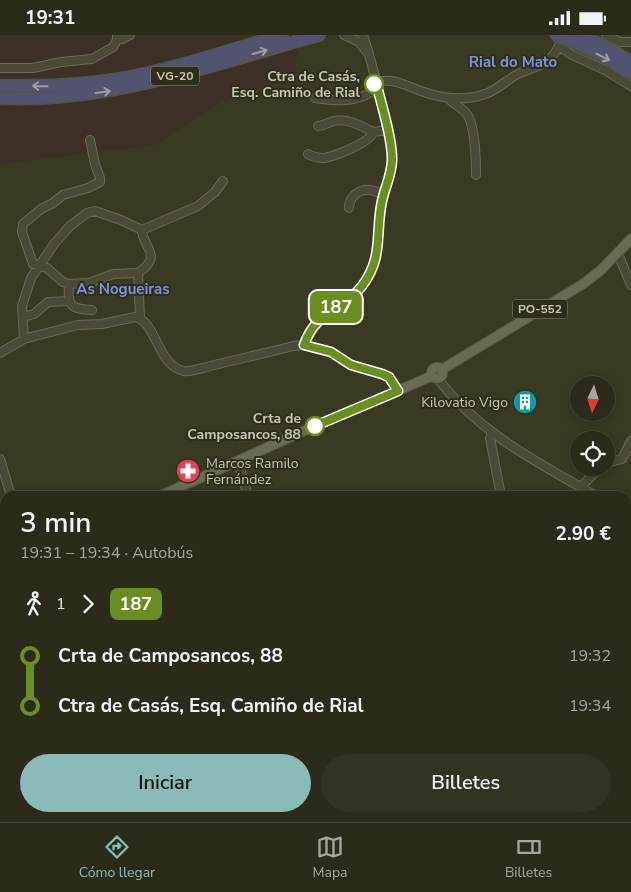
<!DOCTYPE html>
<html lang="es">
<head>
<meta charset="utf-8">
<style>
  :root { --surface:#2c2b1a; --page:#343323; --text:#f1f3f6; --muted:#a6a7a2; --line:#484739; --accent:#8bbbb9 }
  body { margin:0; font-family:"Nunito Sans",sans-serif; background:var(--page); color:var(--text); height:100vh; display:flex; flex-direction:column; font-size:19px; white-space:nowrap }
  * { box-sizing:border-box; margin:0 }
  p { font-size:16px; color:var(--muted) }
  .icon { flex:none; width:28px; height:28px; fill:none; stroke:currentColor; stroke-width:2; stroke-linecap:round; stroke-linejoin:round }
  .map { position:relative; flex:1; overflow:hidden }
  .sheet { position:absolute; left:0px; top:456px; width:631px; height:331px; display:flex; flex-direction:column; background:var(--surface); border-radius:15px 15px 0 0; box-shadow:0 2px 8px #0003,0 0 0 1px var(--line) }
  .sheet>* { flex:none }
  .badge { padding:0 10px; border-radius:8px; font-size:18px; line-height:32px }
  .needle { width:32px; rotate:184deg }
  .fabs { position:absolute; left:570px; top:341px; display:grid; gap:10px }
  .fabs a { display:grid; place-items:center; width:45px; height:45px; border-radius:50%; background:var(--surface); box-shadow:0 2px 8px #0003,0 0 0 1px var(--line); font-size:25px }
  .map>.badge { position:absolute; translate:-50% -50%; box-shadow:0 0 0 2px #fff }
  .legs { display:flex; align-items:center; gap:8px; height:55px; padding:0 20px; font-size:16px }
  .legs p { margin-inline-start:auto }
  .overview { display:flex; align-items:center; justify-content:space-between; height:85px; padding:0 20px }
  h1 { font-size:28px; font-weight:600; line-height:38px }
  .action { display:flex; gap:10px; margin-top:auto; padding:10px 20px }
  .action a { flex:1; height:58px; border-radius:30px; background:var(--accent); color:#111; font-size:20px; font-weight:600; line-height:58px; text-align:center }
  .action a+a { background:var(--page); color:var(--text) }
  ul { padding:0 20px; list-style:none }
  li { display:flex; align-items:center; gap:18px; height:50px; font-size:19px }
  li i { display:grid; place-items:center; width:8px; height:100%; margin:0 6px; background:currentColor }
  li i::after { content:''; width:12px; height:12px; margin:-6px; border:4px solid; border-radius:50%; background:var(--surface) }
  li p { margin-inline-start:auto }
  li:first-child i { background:linear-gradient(#0000 50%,currentColor 0) }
  li:last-child i { background:linear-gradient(currentColor 50%,#0000 0) }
  .status { display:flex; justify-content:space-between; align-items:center; height:35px; padding:0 25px; background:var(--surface); direction:ltr }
  .status svg { height:14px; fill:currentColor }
  .dock { display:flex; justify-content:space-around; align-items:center; height:70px; border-top:1px solid var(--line); background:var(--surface); font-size:14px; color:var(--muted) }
  .dock a { display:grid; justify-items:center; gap:2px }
  .dock .active { color:var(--accent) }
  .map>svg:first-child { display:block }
  .green { fill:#3d3026 }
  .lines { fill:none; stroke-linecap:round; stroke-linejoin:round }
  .river { stroke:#57542d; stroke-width:10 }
  .minor-casing { stroke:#6b6a56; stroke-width:10 }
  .major-casing { stroke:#575642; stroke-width:11 }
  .highway-casing { stroke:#555441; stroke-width:14 }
  .minor { stroke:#4b4a36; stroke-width:8 }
  .major { stroke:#6b6a53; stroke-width:9 }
  .highway { stroke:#525371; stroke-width:11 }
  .highway-bridge-casing { stroke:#555441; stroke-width:14; stroke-linecap:butt }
  .highway-bridge { stroke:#525371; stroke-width:11 }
  .oneway { stroke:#9e9e9b }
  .line-1-casing { stroke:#fff; stroke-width:11 }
  .line-1 { stroke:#6b8e23; stroke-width:8 }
  .stop-1-dot { fill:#fff; stroke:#6b8e23; stroke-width:2.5 }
  .labels { text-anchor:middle; stroke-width:4; stroke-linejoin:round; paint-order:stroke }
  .shield { fill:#2f2e1b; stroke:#999884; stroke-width:1 }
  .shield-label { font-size:12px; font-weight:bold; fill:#c7c6b1 }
  .stop-label { font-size:14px; font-weight:bold; fill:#c7c6b1; stroke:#2f2e1b; text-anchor:end }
  .poi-label { font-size:14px; fill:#c7c6b1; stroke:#2f2e1b; text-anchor:end }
  .neighbourhood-label { font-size:15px; font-weight:bold; fill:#7e91dd; stroke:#2f2e1b }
</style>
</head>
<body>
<div class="status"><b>19:31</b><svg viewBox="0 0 49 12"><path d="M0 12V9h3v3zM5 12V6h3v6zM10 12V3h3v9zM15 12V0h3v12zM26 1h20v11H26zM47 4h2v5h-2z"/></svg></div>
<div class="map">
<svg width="631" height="787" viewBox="0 0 631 787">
  <rect width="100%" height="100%" fill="#3a3922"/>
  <!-- green -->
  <path class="green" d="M0 0H299L295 42 219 68 155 110 0 129Z
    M626 552H631V636H626Z
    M9 782H52V783L46 787H2Z"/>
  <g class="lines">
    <!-- river -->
    <path class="river" d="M626 561 631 562
      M7 787 14 782"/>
    <!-- minor casing -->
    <g class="minor-casing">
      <path id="minor" d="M344 0 359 7 366 16
        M606 0 620 7H631
        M117 3 122 4 130 0
        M559 11 572 20 605 35 631 51
        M0 33H33L61 27 92 24 113 12 117 5V0
        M377 47C394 42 408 52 424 57 443 64 466 66 485 59 498 55 506 45 518 39 537 30 551 31 560 8
        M315 63C334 66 355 68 371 57L373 50 377 47
        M448 63C453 69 461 72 466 78 475 88 476 126 476 140
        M318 91C324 91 328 87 334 86 347 83 362 91 373 97L388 95
        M90 105 95 129 100 143V147L88 153 63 160 53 168 41 174 23 189 22 197 33 229 47 233 63 247 69 249 89 248 113 239 138 238
        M308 119C313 122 318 123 324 123 335 121 370 108 373 97
        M349 173C349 162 359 153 371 155 375 156 379 158 383 159
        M142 195 198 171 215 157 223 146
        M618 219 631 250
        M69 249C67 271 71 274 92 275
        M23 282 34 279 48 267 69 266
        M140 283 138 238C164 220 143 214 142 195
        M24 304 22 271 31 243 54 209 70 191 87 178 95 176 121 185 142 195
        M304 310C316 276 343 276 362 251 380 227 377 206 380 178 381 161 391 144 392 126 394 108 386 88 382 70 376 47 371 23 363 0
        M0 318 24 304 35 301 78 290 102 289 135 282C156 285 157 331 184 336 191 337 197 334 203 333 233 325 263 319 293 311L304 310 331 317 351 330 382 339 389 343 398 356
        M437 343C481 400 536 426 596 461
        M492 398 490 403 501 461
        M0 424 11 461
        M238 426 248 461
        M606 428 622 424 631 406
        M581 452 600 432
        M626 479 631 482
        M234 787 243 782"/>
    </g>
    <!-- major casing -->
    <g class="major-casing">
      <path id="major" d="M431.5 338a5.5 5.5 0 1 1 11 0a5.5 5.5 0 1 1-11 0Z
        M441 335 583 249 601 235 631 204
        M160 461 315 391 432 341
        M0 562 5 558
        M626 686 631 683
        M415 787 422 782"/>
    </g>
    <!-- highway casing -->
    <g class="highway-casing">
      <path id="highway" d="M580 0 606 12 631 27
        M574 7 607 23 631 38
        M0 51C42 51 83 51 125 43 178 33 230 15 282 0
        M0 63C110 68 214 29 319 0
        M626 701 631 698
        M626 713 631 710
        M439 787 448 782
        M460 787 469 782
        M476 787 484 782"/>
    </g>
    <!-- minor -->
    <use href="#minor" class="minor"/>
    <!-- major -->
    <use href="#major" class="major"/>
    <!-- highway -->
    <use href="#highway" class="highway"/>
    <!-- highway-bridge casing -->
    <g class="highway-bridge-casing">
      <path id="highway-bridge" d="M555 0 574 7"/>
    </g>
    <!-- highway-bridge -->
    <use href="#highway-bridge" class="highway-bridge"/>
  </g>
  <!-- one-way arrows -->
  <defs><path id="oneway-shaft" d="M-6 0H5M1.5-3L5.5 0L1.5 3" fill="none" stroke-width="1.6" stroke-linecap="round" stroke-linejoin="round" transform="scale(1.25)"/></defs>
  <g class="oneway">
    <use href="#oneway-shaft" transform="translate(260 17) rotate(-16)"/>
    <use href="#oneway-shaft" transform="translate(603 22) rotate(27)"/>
    <use href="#oneway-shaft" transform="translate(40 51) rotate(-179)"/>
    <use href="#oneway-shaft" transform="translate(103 57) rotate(-8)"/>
  </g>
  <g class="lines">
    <!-- line-1 casing -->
    <g class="line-1-casing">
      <path id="line-1" d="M315 391 398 356 389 342 382 339 351 330 331 317 304 310C316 275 343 276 362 251 384 222 375 198 382 166 385 152 393 137 392 122 391 96 381 71 376 46L374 49"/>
    </g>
    <!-- line-1 -->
    <use href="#line-1" class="line-1"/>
  </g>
  <!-- icons -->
  <defs>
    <g id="building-disc" transform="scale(1.25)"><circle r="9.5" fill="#0f9aa8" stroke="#2f2e1b"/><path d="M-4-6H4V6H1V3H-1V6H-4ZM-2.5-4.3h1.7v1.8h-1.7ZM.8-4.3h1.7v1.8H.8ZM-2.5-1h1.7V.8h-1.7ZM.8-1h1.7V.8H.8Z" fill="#fff"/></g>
    <g id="pharmacy-disc" transform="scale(1.25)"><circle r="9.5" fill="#e0444e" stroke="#2f2e1b"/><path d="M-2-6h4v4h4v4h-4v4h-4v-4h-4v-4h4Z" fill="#fff"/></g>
  </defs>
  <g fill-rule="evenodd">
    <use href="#building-disc" x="525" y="367"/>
    <use href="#pharmacy-disc" x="188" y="436"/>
  </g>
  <!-- markers -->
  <g class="stop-1-dot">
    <circle cx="374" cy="49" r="9"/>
    <circle cx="315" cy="391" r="9"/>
  </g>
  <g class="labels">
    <!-- shield labels -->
    <g class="shield">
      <rect x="151" y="31.5" width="48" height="19" rx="4"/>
      <rect x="512.5" y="264.5" width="55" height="19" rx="4"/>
    </g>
    <g class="shield-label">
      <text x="175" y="45">VG-20</text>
      <text x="540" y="278">PO-552</text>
    </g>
    <!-- stop labels -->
    <g class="stop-label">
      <text x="360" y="46">Ctra de Casás,<tspan x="360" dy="16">Esq. Camiño de Rial</tspan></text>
      <text x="301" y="388">Crta de<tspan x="301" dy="16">Camposancos, 88</tspan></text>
    </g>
    <!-- poi labels -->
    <g class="poi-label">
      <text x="508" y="372">Kilovatio Vigo</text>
      <text x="206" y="433" text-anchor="start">Marcos Ramilo<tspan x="206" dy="16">Fernández</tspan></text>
    </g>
    <!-- neighbourhood labels -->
    <g class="neighbourhood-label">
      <text x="513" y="32">Rial do Mato</text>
      <text x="123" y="259">As Nogueiras</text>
    </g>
  </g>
</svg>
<div class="fabs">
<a><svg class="needle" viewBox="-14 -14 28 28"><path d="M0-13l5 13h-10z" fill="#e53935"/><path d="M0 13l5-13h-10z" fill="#a6a7a2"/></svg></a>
<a><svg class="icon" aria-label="locate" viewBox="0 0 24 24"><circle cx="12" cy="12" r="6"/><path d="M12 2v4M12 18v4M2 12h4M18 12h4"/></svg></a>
</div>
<b class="badge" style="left:336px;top:272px;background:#6b8e23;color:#fff">187</b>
<section class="sheet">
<div class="overview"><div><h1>3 min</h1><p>19:31 – 19:34 · Autobús</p></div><b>2.90 €</b></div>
<div class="legs"><svg class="icon" aria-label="walk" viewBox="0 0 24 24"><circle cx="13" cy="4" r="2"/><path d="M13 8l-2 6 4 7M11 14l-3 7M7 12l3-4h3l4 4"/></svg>1<svg class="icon" aria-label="forward" viewBox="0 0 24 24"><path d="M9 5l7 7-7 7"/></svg><b class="badge" style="background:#6b8e23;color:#fff">187</b></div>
<ul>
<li><i style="color:#6b8e23"></i><b>Crta de Camposancos, 88</b><p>19:32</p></li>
<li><i style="color:#6b8e23"></i><b>Ctra de Casás, Esq. Camiño de Rial</b><p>19:34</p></li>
</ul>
<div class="action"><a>Iniciar</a><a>Billetes</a></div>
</section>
</div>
<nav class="dock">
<a class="active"><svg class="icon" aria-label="directions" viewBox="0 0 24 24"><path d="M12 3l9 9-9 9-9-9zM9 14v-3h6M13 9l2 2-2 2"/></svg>Cómo llegar</a>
<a><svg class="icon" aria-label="map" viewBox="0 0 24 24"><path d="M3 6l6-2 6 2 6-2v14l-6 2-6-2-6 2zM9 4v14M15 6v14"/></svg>Mapa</a>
<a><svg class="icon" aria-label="tickets" viewBox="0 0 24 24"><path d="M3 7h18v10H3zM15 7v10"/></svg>Billetes</a>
</nav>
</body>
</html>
